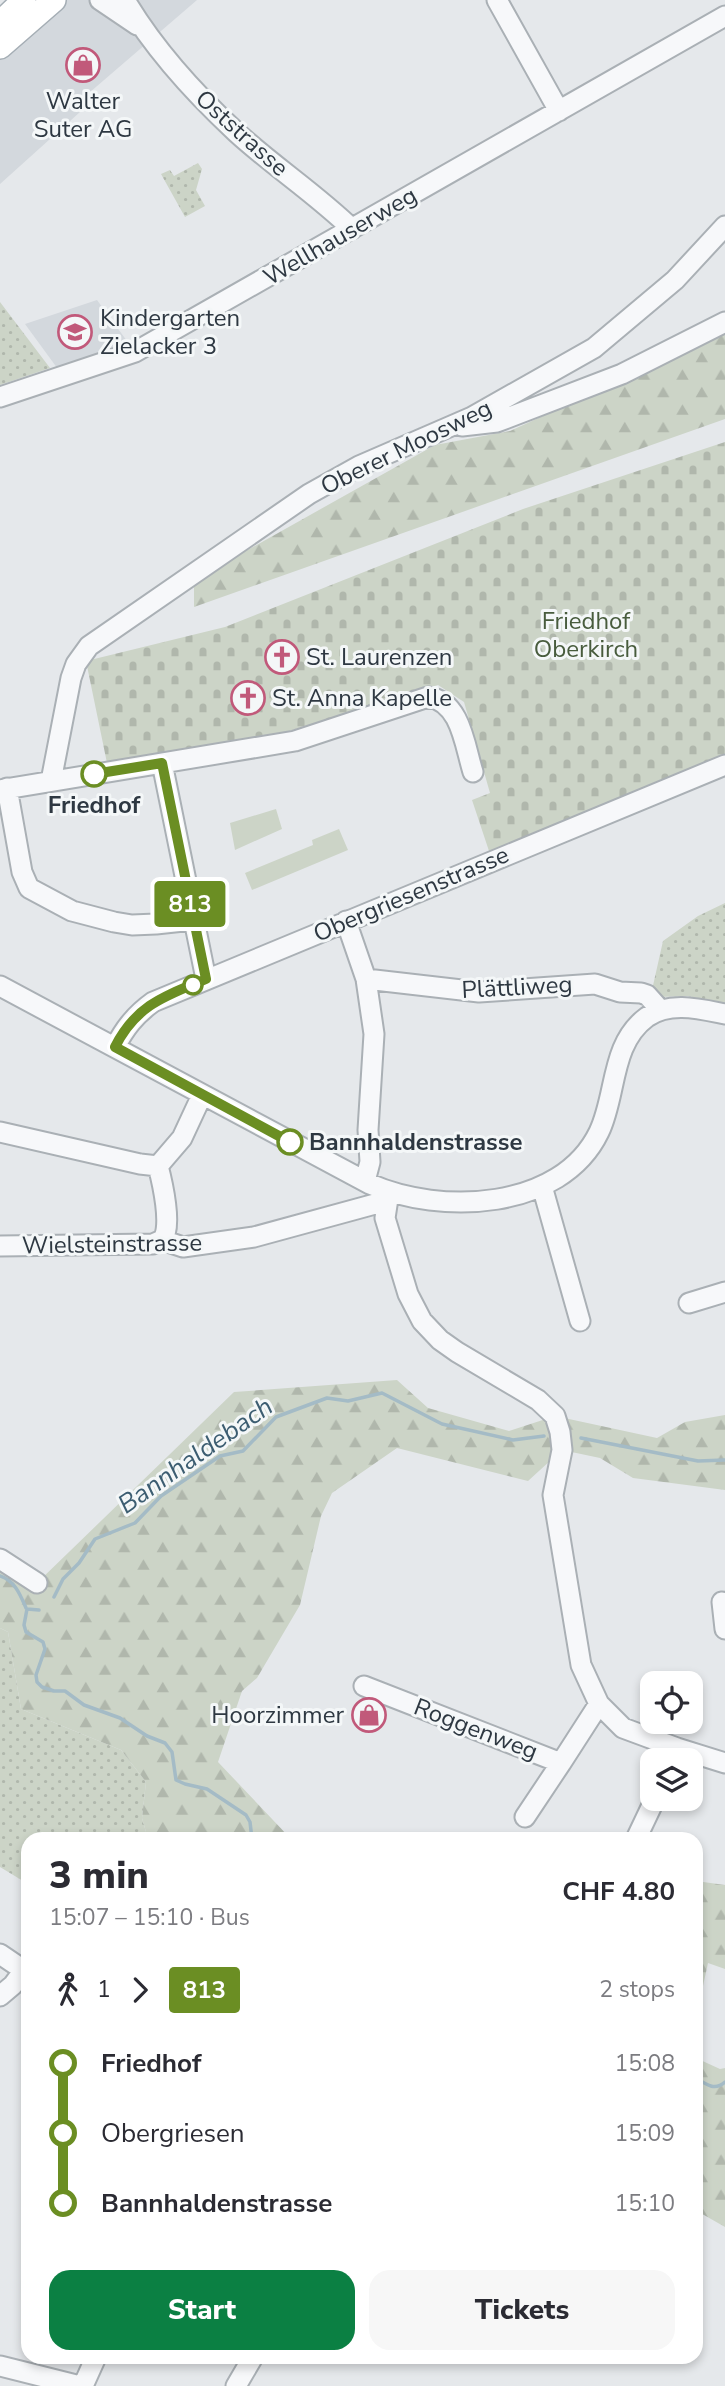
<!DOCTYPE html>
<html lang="en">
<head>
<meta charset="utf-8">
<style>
  :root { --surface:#fff; --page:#f7f7f7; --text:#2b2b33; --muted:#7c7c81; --accent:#0b8043 }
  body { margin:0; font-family:"Nunito Sans",sans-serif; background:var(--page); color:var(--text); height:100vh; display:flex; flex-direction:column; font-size:26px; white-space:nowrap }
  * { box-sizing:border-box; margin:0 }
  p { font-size:23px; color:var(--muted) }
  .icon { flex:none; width:38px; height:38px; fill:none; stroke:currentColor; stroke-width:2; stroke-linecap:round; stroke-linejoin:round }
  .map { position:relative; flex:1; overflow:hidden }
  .panel { position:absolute; left:21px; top:1832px; width:682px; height:532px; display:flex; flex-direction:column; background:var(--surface); border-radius:21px; box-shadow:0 4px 10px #0003 }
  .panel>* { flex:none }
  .badge { padding:0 14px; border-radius:5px; font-size:24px; line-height:46px }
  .tools { position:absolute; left:640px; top:1671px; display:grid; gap:14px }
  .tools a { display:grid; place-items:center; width:63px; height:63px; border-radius:14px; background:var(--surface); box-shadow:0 4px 10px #0003; font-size:35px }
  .map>.badge { position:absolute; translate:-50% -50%; box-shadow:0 0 0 4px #fff }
  .legs { display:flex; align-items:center; gap:10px; height:77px; padding:0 28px; font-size:23px }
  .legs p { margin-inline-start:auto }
  .summary { display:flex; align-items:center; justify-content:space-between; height:119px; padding:0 28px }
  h1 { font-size:38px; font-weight:800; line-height:52px }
  .cta { display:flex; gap:14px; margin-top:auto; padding:14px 28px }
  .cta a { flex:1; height:80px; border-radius:21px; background:var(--accent); color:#fff; font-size:28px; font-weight:800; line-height:80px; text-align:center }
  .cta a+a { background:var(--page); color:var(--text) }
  ul { padding:0 28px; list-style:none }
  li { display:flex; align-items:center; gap:24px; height:70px; font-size:26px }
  li i { display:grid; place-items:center; width:10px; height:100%; margin:0 9px; background:currentColor }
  li i::after { content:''; width:18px; height:18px; margin:-9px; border:5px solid; border-radius:50%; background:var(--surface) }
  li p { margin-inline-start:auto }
  li:first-child i { background:linear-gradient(#0000 50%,currentColor 0) }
  li:last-child i { background:linear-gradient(currentColor 50%,#0000 0) }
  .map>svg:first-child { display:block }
  .built { fill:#d3d8dd }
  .grass { fill:url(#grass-dots) }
  .forest { fill:url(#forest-firs) }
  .cemetery { fill:url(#cemetery-stones) }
  .garden { fill:#ccd4c7 }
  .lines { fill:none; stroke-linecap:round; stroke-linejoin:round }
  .stream { stroke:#a4bbc6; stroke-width:3.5 }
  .minor-casing { stroke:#aab0b5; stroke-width:23 }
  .major-casing { stroke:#a5aeb5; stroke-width:26 }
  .minor { stroke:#f7f8fa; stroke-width:19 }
  .major { stroke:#fff; stroke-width:23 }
  .line-1-casing { stroke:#fff; stroke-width:16 }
  .line-1 { stroke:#6b8e23; stroke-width:10 }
  .stop-1-dot { fill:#fff; stroke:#6b8e23; stroke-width:3.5 }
  .labels { text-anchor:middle; stroke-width:6; stroke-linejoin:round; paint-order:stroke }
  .poi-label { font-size:24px; fill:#2e3842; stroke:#f4f7f8; text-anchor:start }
  .street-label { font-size:24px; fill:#2e3842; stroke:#f4f7f8 }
  .park-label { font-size:24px; fill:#485c3d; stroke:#f4f7f8 }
  .stop-label { font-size:24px; font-weight:bold; fill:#2e3842; stroke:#f4f7f8 }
  .water-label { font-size:26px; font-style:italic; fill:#3c5d71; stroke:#f4f7f8 }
</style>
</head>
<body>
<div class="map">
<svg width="725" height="2386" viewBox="0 0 725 2386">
  <defs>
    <pattern id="grass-dots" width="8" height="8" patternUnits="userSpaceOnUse" patternTransform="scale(1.75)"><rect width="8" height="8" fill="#ccd4c7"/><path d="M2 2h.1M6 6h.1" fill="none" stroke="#b0b7ac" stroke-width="1.8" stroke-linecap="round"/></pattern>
    <pattern id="forest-firs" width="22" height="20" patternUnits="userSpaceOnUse" patternTransform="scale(1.75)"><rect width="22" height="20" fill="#ccd4c7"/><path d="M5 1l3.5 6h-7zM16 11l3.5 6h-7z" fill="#b0b7ac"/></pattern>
    <pattern id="cemetery-stones" width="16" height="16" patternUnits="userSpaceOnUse" patternTransform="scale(1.75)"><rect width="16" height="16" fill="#ccd4c7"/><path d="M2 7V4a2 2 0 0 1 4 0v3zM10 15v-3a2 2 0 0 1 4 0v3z" fill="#b0b7ac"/></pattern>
  </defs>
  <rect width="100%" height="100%" fill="#e5e8eb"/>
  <!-- built -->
  <path class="built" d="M64 0H197L75 105 80 112 0 184V56Z
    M97 300 135 352 63 376 25 324Z"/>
  <!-- grass -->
  <path class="grass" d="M198 163 202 169 196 190 205 206 185 217 161 174 170 170 174 176Z
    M0 302 50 368 0 385Z
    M725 903V1003L687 996 659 997 652 990 663 941 698 916Z
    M0 1628 8 1632 21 1709 121 1750 146 1782 142 1818 148 1839H28V1884L0 1867Z"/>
  <!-- forest -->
  <path class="forest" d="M725 333V419L194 607V580L435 445 510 431Z
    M397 1380 428 1408 509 1431 555 1416 657 1438 685 1422 725 1415V1490L633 1478 600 1458 562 1450 528 1481 397 1448 332 1493 321 1516 300 1605 257 1678 242 1691 218 1762 291 1839H148L142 1818 146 1782 121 1750 21 1709 8 1632 0 1628V1563L37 1583 234 1392Z
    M696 1881 725 1885V1969L708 1963 703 1986H697Z
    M696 2058 720 2069 725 2068V2227L697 2211Z"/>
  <!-- cemetery -->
  <path class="cemetery" d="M725 442V759L490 854 472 800 490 793 464 702 438 685 273 736 107 763 86 661 225 627 523 509Z"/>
  <!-- garden -->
  <path class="garden" d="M276 809 282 829 235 850 230 823Z
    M339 829 348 850 252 890 245 873 313 845 312 840Z"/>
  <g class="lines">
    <!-- stream -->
    <path class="stream" d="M581 1438 698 1461 725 1460
      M0 1576C15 1581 20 1594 26 1608
      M54 1597 63 1579 79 1563 95 1539 135 1523 161 1496 220 1456 243 1451 276 1417 327 1398 348 1401 382 1393 442 1424 513 1440 544 1436
      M27 1609 24 1625 26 1632 43 1642 45 1649 36 1675 37 1682 42 1687 54 1691H65L84 1705 120 1718 147 1736 165 1743 172 1752 176 1780 185 1784 207 1789 246 1815 250 1822 252 1839
      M27 1609 39 1610
      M696 2078C707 2085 715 2091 725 2082"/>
    <!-- minor casing -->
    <g class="minor-casing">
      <path id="minor" d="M100 0 137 25
        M125 0C154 49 194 93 236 132 273 166 316 194 352 229
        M497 0 559 111
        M0 397 135 352 725 16
        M462 426 497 422 622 374 725 322
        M162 763 206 979
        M51 781 71 678 76 664 89 646 309 494 359 466 472 417 594 348 675 280 725 226
        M7 788 22 872 29 888 72 911 114 922 132 925 156 924 193 920
        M0 790 295 741 428 697C461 701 465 747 473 772
        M346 921 366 979 374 1034 368 1130 370 1162 365 1181
        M366 979 479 992 595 984 620 992 641 993 647 995 656 1005 658 1011
        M0 986 370 1184C440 1215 561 1211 599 1132 617 1095 610 1044 647 1017 670 1001 700 1009 725 1014
        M115 1047C125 1028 135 1015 153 1002L725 765
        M0 1132 140 1164 158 1166
        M158 1166 182 1138 202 1095
        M158 1166C162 1181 173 1228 162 1240
        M542 1186 580 1321
        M389 1192 385 1218 408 1294 422 1321 440 1340 457 1352 538 1400 555 1416 560 1432 562 1450 553 1495 581 1665 599 1704 623 1728 677 1748 725 1763
        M0 1246 153 1244 162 1240 183 1247 254 1237 386 1201
        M689 1303 725 1292
        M0 1559 37 1583
        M722 1602 725 1629
        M364 1686 561 1763 599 1704
        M525 1817 561 1763
        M636 1839 655 1799
        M0 1954 28 1973
        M0 1996 13 1985 24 1970
        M0 2366 80 2386
        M83 2386 96 2357
        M236 2386 253 2357"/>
    </g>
    <!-- major casing -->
    <g class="major-casing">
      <path id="major" d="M0 23 24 0
        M0 47 54 0"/>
    </g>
    <!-- minor -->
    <use href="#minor" class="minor"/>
    <!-- major -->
    <use href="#major" class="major"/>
  </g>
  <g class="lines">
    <!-- line-1 casing -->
    <g class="line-1-casing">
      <path id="line-1" d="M94 774 162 763 206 979C165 996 136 1005 115 1047L290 1142"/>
    </g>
    <!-- line-1 -->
    <use href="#line-1" class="line-1"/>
  </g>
  <!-- icons -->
  <defs>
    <g id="shop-ring" transform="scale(1.75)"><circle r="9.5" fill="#f4f7f8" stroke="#c1597a" stroke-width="1.5"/><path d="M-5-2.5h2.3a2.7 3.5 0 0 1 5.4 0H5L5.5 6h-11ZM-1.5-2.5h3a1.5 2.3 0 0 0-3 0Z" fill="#c1597a"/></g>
    <g id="school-ring" transform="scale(1.75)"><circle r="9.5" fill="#f4f7f8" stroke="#c1597a" stroke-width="1.5"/><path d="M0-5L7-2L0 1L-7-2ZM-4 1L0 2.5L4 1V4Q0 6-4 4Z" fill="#c1597a"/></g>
    <g id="church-ring" transform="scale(1.75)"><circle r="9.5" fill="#f4f7f8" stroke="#c1597a" stroke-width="1.5"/><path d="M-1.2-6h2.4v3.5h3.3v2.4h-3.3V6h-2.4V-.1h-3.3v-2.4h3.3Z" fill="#c1597a"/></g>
  </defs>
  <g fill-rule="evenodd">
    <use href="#shop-ring" x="83" y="65"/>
    <use href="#school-ring" x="75" y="332"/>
    <use href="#church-ring" x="282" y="657"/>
    <use href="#church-ring" x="248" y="698"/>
    <use href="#shop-ring" x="369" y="1715"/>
  </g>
  <!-- markers -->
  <g class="stop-1-dot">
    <circle cx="94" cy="774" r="12"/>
    <circle cx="193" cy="985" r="9"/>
    <circle cx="290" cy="1142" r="12"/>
  </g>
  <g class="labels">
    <!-- poi labels -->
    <g class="poi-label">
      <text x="83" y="109" text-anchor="middle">Walter<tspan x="83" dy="28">Suter AG</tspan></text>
      <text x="100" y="326">Kindergarten<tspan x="100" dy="28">Zielacker 3</tspan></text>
      <text x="306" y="665">St. Laurenzen</text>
      <text x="272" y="706">St. Anna Kapelle</text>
      <text x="344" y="1723" text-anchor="end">Hoorzimmer</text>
    </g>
    <!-- street labels -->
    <g class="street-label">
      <text transform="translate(242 133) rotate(42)" y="8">Oststrasse</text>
      <text transform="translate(340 236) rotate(-30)" y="8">Wellhauserweg</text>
      <text transform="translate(406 447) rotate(-26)" y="8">Oberer Moosweg</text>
      <text transform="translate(411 894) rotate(-23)" y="8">Obergriesenstrasse</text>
      <text transform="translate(517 987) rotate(-3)" y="8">Plättliweg</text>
      <text transform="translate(112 1244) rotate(-1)" y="8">Wielsteinstrasse</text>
      <text transform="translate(476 1729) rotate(21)" y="8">Roggenweg</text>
    </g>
    <!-- park labels -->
    <g class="park-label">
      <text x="586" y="629">Friedhof<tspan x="586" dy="28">Oberkirch</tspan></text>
    </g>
    <!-- stop labels -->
    <g class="stop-label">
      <text x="94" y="813">Friedhof</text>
      <text x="309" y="1150" text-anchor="start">Bannhaldenstrasse</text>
    </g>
    <!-- water labels -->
    <g class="water-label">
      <text transform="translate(195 1455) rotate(-35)" y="9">Bannhaldebach</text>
    </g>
  </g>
</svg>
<div class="tools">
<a><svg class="icon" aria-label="locate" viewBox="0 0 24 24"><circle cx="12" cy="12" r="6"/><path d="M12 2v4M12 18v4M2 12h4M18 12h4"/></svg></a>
<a><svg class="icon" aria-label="layers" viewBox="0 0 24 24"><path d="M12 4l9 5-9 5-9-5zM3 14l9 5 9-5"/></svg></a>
</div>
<b class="badge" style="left:190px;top:904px;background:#6b8e23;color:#fff">813</b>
<section class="panel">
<div class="summary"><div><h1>3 min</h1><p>15:07 – 15:10 · Bus</p></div><b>CHF 4.80</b></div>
<div class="legs"><svg class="icon" aria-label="walk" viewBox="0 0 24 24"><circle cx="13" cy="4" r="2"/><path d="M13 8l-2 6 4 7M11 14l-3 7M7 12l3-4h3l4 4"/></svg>1<svg class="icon" aria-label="forward" viewBox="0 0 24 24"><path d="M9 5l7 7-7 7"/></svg><b class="badge" style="background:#6b8e23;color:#fff">813</b><p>2 stops</p></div>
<ul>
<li><i style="color:#6b8e23"></i><b>Friedhof</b><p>15:08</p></li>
<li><i style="color:#6b8e23"></i><span>Obergriesen</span><p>15:09</p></li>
<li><i style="color:#6b8e23"></i><b>Bannhaldenstrasse</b><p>15:10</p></li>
</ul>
<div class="cta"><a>Start</a><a>Tickets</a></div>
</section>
</div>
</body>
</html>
